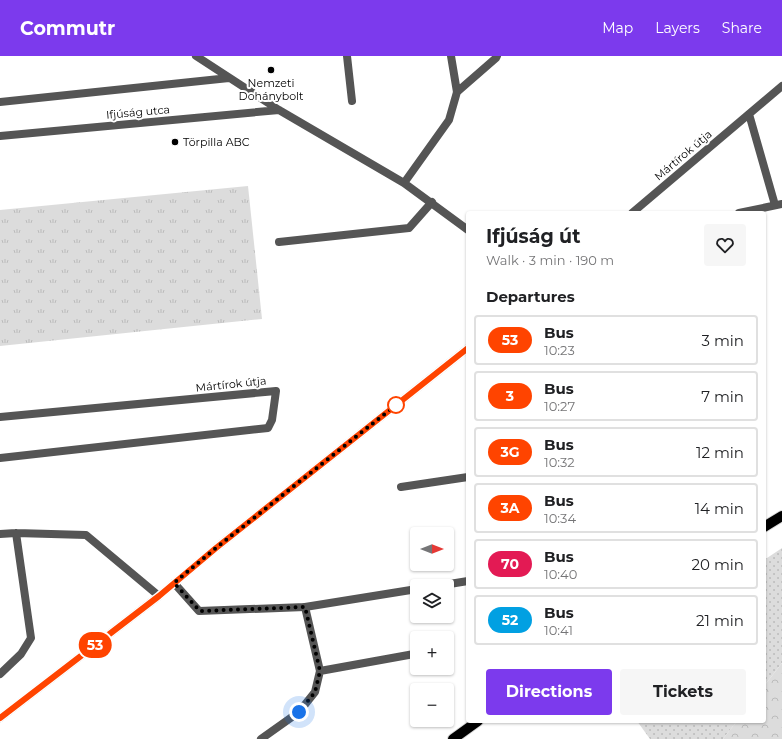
<!DOCTYPE html>
<html lang="en">
<head>
<meta charset="utf-8">
<style>
  :root { --surface:#fff; --page:#f6f6f6; --text:#202124; --muted:#757577; --line:#e0e0e0; --accent:#7c3aed }
  body { margin:0; font-family:Montserrat,sans-serif; background:var(--page); color:var(--text); height:100vh; display:flex; flex-direction:column; font-size:15px; white-space:nowrap }
  * { box-sizing:border-box; margin:0 }
  p { font-size:13px; color:var(--muted) }
  .icon { flex:none; width:22px; height:22px; fill:none; stroke:currentColor; stroke-width:2; stroke-linecap:round; stroke-linejoin:round }
  .map { position:relative; flex:1; overflow:hidden }
  .drawer { position:absolute; left:466px; top:155px; width:300px; height:512px; display:flex; flex-direction:column; background:var(--surface); border-radius:4px; box-shadow:0 1px 3px #0004 }
  .drawer>* { flex:none }
  .badge { padding:0 8px; border-radius:13px; font-size:14px; line-height:26px }
  .needle { width:26px; rotate:90deg }
  .controls { position:absolute; left:410px; top:471px; display:grid; gap:8px }
  .controls a { display:grid; place-items:center; width:44px; height:44px; border-radius:4px; background:var(--surface); box-shadow:0 1px 3px #0004; font-size:20px }
  .you { position:absolute; width:20px; height:20px; margin:-10px; border:3px solid #fff; border-radius:50%; background:#1a73e8; box-shadow:0 0 0 6px #1a73e833 }
  .map>.badge { position:absolute; translate:-50% -50%; box-shadow:0 0 0 2px #fff }
  h2 { padding:0 20px; font-size:15px; line-height:36px }
  .round { display:grid; place-items:center; flex:none; width:42px; height:42px; border-radius:4px; background:var(--page) }
  .head { display:flex; align-items:center; justify-content:space-between; height:68px; padding:0 20px }
  h1 { font-size:19px; font-weight:700; line-height:30px }
  .cta { display:flex; gap:8px; margin-top:auto; padding:8px 20px }
  .cta a { flex:1; height:46px; border-radius:4px; background:var(--accent); color:#fff; font-size:16px; font-weight:700; line-height:46px; text-align:center }
  .cta a+a { background:var(--page); color:var(--text) }
  ul { padding:0; list-style:none }
  li { display:flex; align-items:center; gap:12px; height:50px; margin:0 8px 6px; padding:0 12px; border:2px solid var(--line); border-radius:4px }
  li div { flex:1 }
  li b { display:block; font-size:15px }
  li em { font-style:normal }
  li .badge { min-width:44px; font-weight:700; text-align:center }
  header { display:flex; align-items:center; gap:24px; box-sizing:border-box; height:56px; padding:0 20px; background:var(--accent); color:#fff }
  header strong { font-size:19px }
  nav { display:flex; gap:22px; margin-inline-start:auto; font-size:14px }
  .map>svg:first-child { display:block }
  .grass { fill:url(#grass-dots) }
  .forest { fill:url(#forest-crowns) }
  .park { fill:url(#park-tufts) }
  .lines { fill:none; stroke-linecap:round; stroke-linejoin:round }
  .primary-casing { stroke:#dbdbdb; stroke-width:12 }
  .service { stroke:#555; stroke-width:8 }
  .minor { stroke:#555; stroke-width:8 }
  .primary { stroke:#000; stroke-width:10 }
  .line-casing { stroke:#fff; stroke-width:9 }
  .line { stroke:#f40; stroke-width:6 }
  .walk { stroke:#000; stroke-width:4; stroke-dasharray:0 7.2 }
  .poi-dot { fill:#000; stroke:#fff; stroke-width:1.5 }
  .stop-dot { fill:#fff; stroke:#f40; stroke-width:2 }
  .labels { text-anchor:middle; stroke-width:4; stroke-linejoin:round; paint-order:stroke }
  .poi-label { font-size:11px; fill:#000; stroke:#fff }
  .street-label { font-size:11px; fill:#000; stroke:#fff }
</style>
</head>
<body>
<header>
<strong>Commutr</strong>
<nav><a>Map</a><a>Layers</a><a>Share</a></nav>
</header>
<div class="map">
<svg width="782" height="683" viewBox="0 0 782 683">
  <defs>
    <pattern id="grass-dots" width="8" height="8" patternUnits="userSpaceOnUse"><rect width="8" height="8" fill="#dcdcdc"/><path d="M2 2h.1M6 6h.1" fill="none" stroke="#bbb" stroke-width="1.8" stroke-linecap="round"/></pattern>
    <pattern id="forest-crowns" width="20" height="18" patternUnits="userSpaceOnUse"><rect width="20" height="18" fill="#dcdcdc"/><path d="M2 6a3 3 0 1 1 6 0M12 15a3 3 0 1 1 6 0" fill="none" stroke="#bbb"/></pattern>
    <pattern id="park-tufts" width="24" height="20" patternUnits="userSpaceOnUse"><rect width="24" height="20" fill="#dcdcdc"/><path d="M3 7l-1-3M5 7V3M7 7l1-3M15 17l-1-3M17 17v-4M19 17l1-3" fill="none" stroke="#bbb"/></pattern>
  </defs>
  <rect width="100%" height="100%" fill="#fff"/>
  <!-- grass -->
  <path class="grass" d="M782 492V607L764 630V504Z
    M637 665H737L723 683H650Z"/>
  <!-- forest -->
  <path class="forest" d="M782 607V683H723L737 665H764V630Z"/>
  <!-- park -->
  <path class="park" d="M248 130 262 263 0 290V154Z"/>
  <g class="lines">
    <!-- primary casing -->
    <g class="primary-casing">
      <path id="primary" d="M764 471 782 460
        M453 683 478 665"/>
    </g>
    <!-- service -->
    <path class="service" d="M279 186 409 172 432 146
      M320 615 414 598
      M261 683 299 656 315 636 320 615 305 551"/>
    <!-- minor -->
    <path class="minor" d="M196 0 279 54 404 127 468 174
      M347 0 352 45
      M457 36 496 2 497 0
      M0 46 229 22
      M749 58 775 149
      M0 80 279 54
      M404 127 449 64 457 36 451 0
      M632 157 782 30
      M739 157 782 148
      M0 361 276 335 272 364 268 372 0 402
      M401 431 468 421
      M0 478 16 477 86 479 159 540
      M174 527 199 555 305 551 417 533
      M437 530 468 525
      M0 618 21 598 31 582 16 477
      M0 662 159 540 216 492 468 292"/>
    <!-- primary -->
    <use href="#primary" class="primary"/>
  </g>
  <g class="lines">
    <!-- line casing -->
    <g class="line-casing">
      <path id="line" d="M0 662 159 540 216 492 468 292"/>
    </g>
    <!-- line -->
    <use href="#line" class="line"/>
    <!-- walk -->
    <path class="walk" d="M299 656 315 636 320 615 305 551 200 555 174 527 216 492 401 345 396 349"/>
  </g>
  <!-- markers -->
  <g class="poi-dot">
    <circle cx="271" cy="14" r="4"/>
    <circle cx="175" cy="86" r="4"/>
  </g>
  <circle class="stop-dot" cx="396" cy="349" r="8"/>
  <g class="labels">
    <!-- poi labels -->
    <g class="poi-label">
      <text x="271" y="31">Nemzeti<tspan x="271" dy="13">Dohánybolt</tspan></text>
      <text x="183" y="90" text-anchor="start">Törpilla ABC</text>
    </g>
    <!-- street labels -->
    <g class="street-label">
      <text transform="translate(138 56) rotate(-5)" y="4">Ifjúság utca</text>
      <text transform="translate(683 99) rotate(-40)" y="4">Mártírok útja</text>
      <text transform="translate(231 328) rotate(-6)" y="4">Mártírok útja</text>
    </g>
  </g>
</svg>
<div class="controls">
<a><svg class="needle" viewBox="-14 -14 28 28"><path d="M0-13l5 13h-10z" fill="#e53935"/><path d="M0 13l5-13h-10z" fill="#757577"/></svg></a>
<a><svg class="icon" aria-label="layers" viewBox="0 0 24 24"><path d="M12 4l9 5-9 5-9-5zM3 14l9 5 9-5"/></svg></a>
<a>+</a>
<a>−</a>
</div>
<div class="you" style="left:299px;top:656px"></div>
<b class="badge" style="left:95px;top:589px;background:#f40;color:#fff">53</b>
<section class="drawer">
<div class="head"><div><h1>Ifjúság út</h1><p>Walk · 3 min · 190 m</p></div><a class="round"><svg class="icon" aria-label="heart" viewBox="0 0 24 24"><path d="M12 20l-8-8c-3-5 5-10 8-4 3-6 11-1 8 4z"/></svg></a></div>
<h2>Departures</h2>
<ul>
<li><span class="badge" style="background:#f40;color:#fff">53</span><div><b>Bus</b><p>10:23</p></div><em>3 min</em></li>
<li><span class="badge" style="background:#f40;color:#fff">3</span><div><b>Bus</b><p>10:27</p></div><em>7 min</em></li>
<li><span class="badge" style="background:#f40;color:#fff">3G</span><div><b>Bus</b><p>10:32</p></div><em>12 min</em></li>
<li><span class="badge" style="background:#f40;color:#fff">3A</span><div><b>Bus</b><p>10:34</p></div><em>14 min</em></li>
<li><span class="badge" style="background:#e31a54;color:#fff">70</span><div><b>Bus</b><p>10:40</p></div><em>20 min</em></li>
<li><span class="badge" style="background:#01a0e2;color:#fff">52</span><div><b>Bus</b><p>10:41</p></div><em>21 min</em></li>
</ul>
<div class="cta"><a>Directions</a><a>Tickets</a></div>
</section>
</div>
</body>
</html>
